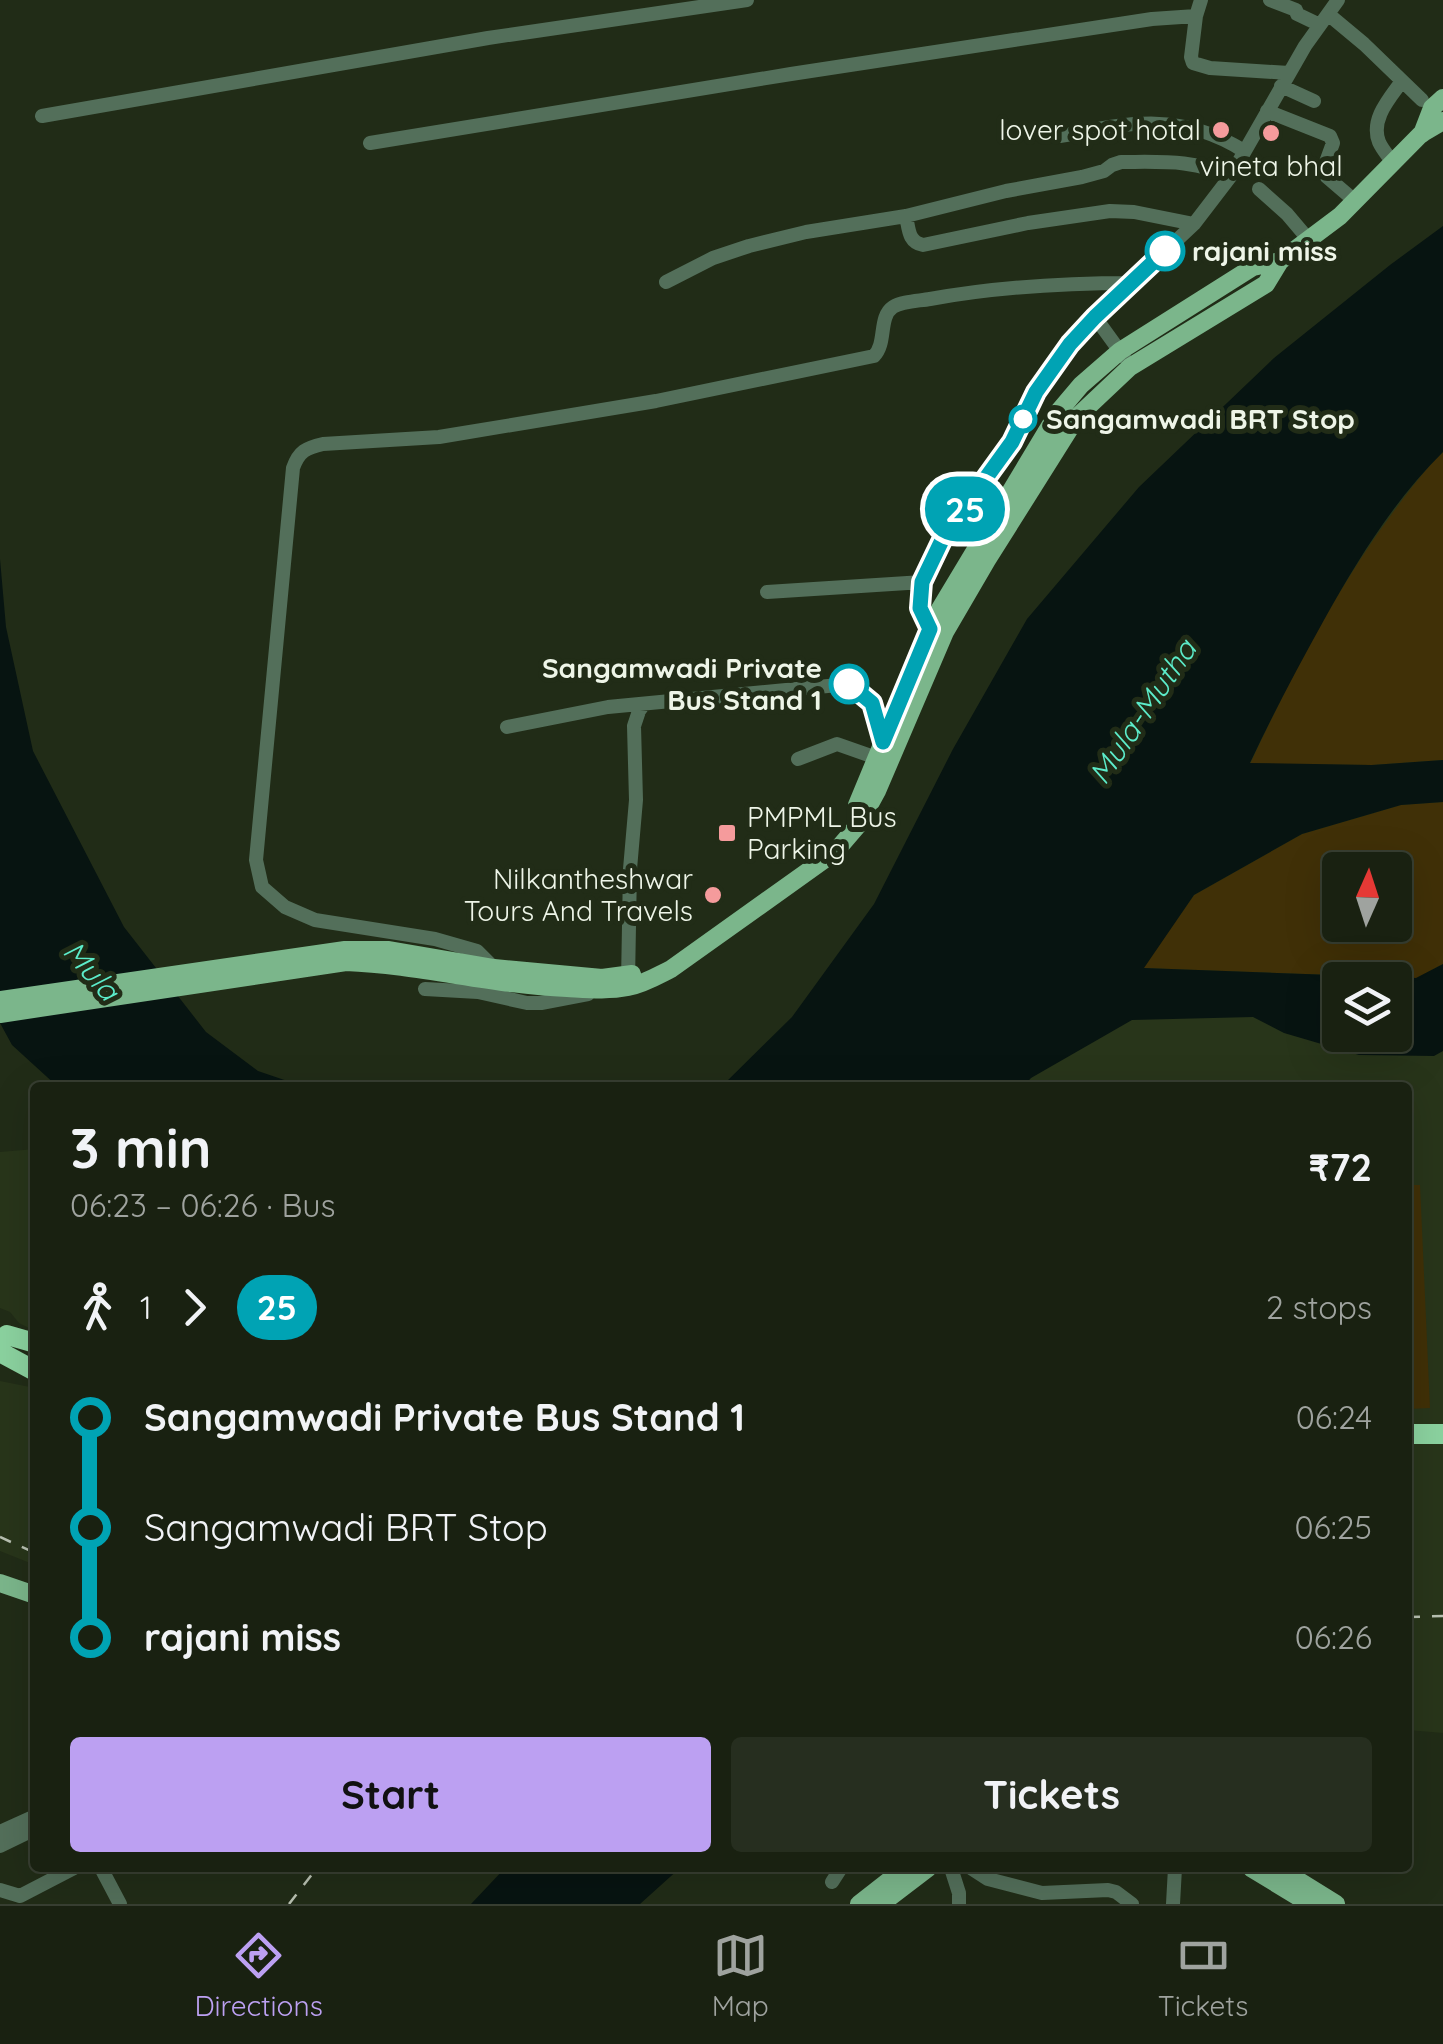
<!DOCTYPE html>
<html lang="en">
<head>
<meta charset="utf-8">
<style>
  :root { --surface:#192111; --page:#262e1f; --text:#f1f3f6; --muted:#9fa39f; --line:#373e31; --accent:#bca0f2 }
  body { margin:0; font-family:Quicksand,sans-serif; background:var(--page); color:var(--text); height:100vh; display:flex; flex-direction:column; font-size:38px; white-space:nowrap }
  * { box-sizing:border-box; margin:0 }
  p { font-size:32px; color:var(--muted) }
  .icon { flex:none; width:55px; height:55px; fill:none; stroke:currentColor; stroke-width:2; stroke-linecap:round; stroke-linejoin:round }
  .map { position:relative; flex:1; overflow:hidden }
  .panel { position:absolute; left:30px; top:1082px; width:1382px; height:790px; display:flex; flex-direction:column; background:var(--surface); border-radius:10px; box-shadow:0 10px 40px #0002,0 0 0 2px var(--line) }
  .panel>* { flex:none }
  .badge { padding:0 20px; border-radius:32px; font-size:35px; line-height:65px }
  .needle { width:65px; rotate:3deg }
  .buttons { position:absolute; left:1322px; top:852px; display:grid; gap:20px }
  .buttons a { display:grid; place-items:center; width:90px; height:90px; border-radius:10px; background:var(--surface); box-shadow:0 10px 40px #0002,0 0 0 2px var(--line); font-size:50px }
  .map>.badge { position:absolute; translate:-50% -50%; box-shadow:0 0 0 5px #fff }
  .legs { display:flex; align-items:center; gap:15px; height:110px; padding:0 40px; font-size:32px }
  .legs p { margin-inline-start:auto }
  .headline { display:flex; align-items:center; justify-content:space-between; height:170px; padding:0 40px }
  h1 { font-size:55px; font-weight:800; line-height:75px }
  .cta { display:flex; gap:20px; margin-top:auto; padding:20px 40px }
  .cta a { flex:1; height:115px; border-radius:10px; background:var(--accent); color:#111; font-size:40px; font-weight:800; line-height:115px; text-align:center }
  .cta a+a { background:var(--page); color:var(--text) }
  ul { padding:0 40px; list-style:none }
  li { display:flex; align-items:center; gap:35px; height:110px; font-size:38px }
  li i { display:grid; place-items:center; width:15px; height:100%; margin:0 12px; background:currentColor }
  li i::after { content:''; width:25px; height:25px; margin:-12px; border:8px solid; border-radius:50%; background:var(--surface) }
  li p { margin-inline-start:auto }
  li:first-child i { background:linear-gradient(#0000 50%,currentColor 0) }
  li:last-child i { background:linear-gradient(currentColor 50%,#0000 0) }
  .tab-bar { display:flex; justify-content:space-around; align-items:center; height:140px; border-top:2px solid var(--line); background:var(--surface); font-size:28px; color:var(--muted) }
  .tab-bar a { display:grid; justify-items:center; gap:5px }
  .tab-bar .active { color:var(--accent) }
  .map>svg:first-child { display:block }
  .built { fill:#28351a; fill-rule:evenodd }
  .green { fill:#403007; fill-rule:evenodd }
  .water { fill:#071411; fill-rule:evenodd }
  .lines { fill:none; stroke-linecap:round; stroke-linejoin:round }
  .minor { stroke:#536f5a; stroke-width:14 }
  .major { stroke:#7bb68b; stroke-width:18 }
  .highway { stroke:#8bd29f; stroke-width:20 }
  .rail { stroke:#b8c0b1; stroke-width:2.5; stroke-dasharray:12 12; stroke-linecap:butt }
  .line-1-casing { stroke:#fff; stroke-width:22 }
  .line-1 { stroke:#00a3b4; stroke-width:15 }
  .poi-dot { fill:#f59b9c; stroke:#212c17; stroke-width:4 }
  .stop-1-dot { fill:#fff; stroke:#00a3b4; stroke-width:5 }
  .labels { text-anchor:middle; stroke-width:10; stroke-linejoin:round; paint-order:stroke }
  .poi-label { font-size:28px; fill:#eef5e8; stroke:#212c17; text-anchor:end }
  .stop-label { font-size:28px; font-weight:bold; fill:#eef5e8; stroke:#212c17; text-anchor:start }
  .water-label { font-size:30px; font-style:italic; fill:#5cecca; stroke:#212c17 }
</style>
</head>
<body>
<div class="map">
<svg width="1443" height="1904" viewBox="0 0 1443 1904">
  <rect width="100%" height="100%" fill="#212c17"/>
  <!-- built -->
  <path class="built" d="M1443 424V1733L1408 1730V1088H1022L1031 1078 1208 779ZM1340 870H1395V925H1340ZM1340 980H1395V1035H1340Z
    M35 1149V1331L19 1323 10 1312 0 1308V1152Z
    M0 1381 35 1388V1565L0 1551Z"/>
  <!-- green -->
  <path class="green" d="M1443 452V760L1372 765 1250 764C1291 676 1336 589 1394 511 1410 490 1424 470 1443 452Z
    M1443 802V964L1417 978 1143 968 1194 895 1302 834 1401 805ZM1340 870H1395V925H1340Z
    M1408 1185H1420L1430 1408 1408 1409Z"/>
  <!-- water -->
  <path class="water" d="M1443 226V452C1394 500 1357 561 1324 620 1298 667 1273 714 1250 763L1372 765 1443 760V802L1401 805 1302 834 1194 895 1144 968 1416 978 1443 964V1051L1434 1056 1359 1055 1284 1033 1253 1017 1132 1020 1031 1078 1022 1087H721L792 1017 874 904 953 749 1027 619 1139 487 1274 358 1390 265ZM1340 980H1395V1035H1340Z
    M0 559 6 627 33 751 124 927 206 1032 258 1071 305 1087H58L12 1045 0 1023Z
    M505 1868H680L640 1904H471Z"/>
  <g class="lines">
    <!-- minor -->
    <path class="minor" d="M1201 0 1196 16 1191 57 1193 63 1210 68 1289 73
      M1270 0 1296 10 1297 14 1320 25
      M1328 14 1364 44 1422 100
      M1281 86 1314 101
      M1267 111 1330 136 1333 143 1325 165 1327 177 1355 201
      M42 116 488 38 747 0
      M1061 136C1129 122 1183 112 1244 151
      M370 143 791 74 1152 19 1196 16
      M1393 163C1389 157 1382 149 1379 142 1370 119 1390 98 1402 81
      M1259 189 1287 214 1309 240
      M906 216C909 229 908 242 923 245L1028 223 1110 211 1134 212 1194 224
      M666 282 713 258 749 246 806 232 906 216 1006 191 1082 177 1104 171 1112 165 1121 162C1158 162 1197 159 1230 177
      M1095 317 1124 357
      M767 592 923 582
      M934 632 930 629 920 608 923 582 944 537 1012 442 1036 392 1070 344 1095 317 1194 224 1230 177 1305 46 1338 0
      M507 727 608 707 849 684 872 703 883 743
      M798 759 837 744 877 758
      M493 967 477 951 435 939 315 920 285 907 262 887 256 860 293 468C299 451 306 448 323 444L439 437 656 401 874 356C887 343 878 317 893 307 902 301 919 301 930 299 996 287 1065 283 1132 283
      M628 981 630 869 636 800 634 726 639 711 644 704
      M425 989 478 992 527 1003H541L588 994
      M0 1832 35 1816
      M0 1846 35 1829
      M101 1868 120 1904
      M951 1868 959 1893V1904
      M971 1868 988 1879 1042 1893 1108 1890 1116 1892 1132 1904
      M832 1882 841 1868
      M0 1890 20 1896 74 1868
      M1173 1904 1175 1868"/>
    <!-- major -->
    <path class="major" d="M1422 134 1432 108 1443 98
      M857 805 934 619 1059 411 1081 385 1120 351 1253 267 1280 261
      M0 1000 345 950H389L494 968 602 978 632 974
      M0 1014 346 962C420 965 493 985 567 988 587 989 608 991 628 987 644 984 657 976 671 969L835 852 859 824 877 791 945 632 987 560 1077 417 1130 367 1266 284 1280 261 1340 216 1421 134 1443 121
      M0 1583 35 1595
      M1251 1868 1310 1904
      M1278 1868 1336 1904
      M859 1904 905 1868
      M881 1904 928 1868"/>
    <!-- highway -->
    <path class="highway" d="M7 1335 35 1343
      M0 1352 35 1371
      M1408 1434H1443"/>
    <!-- rail -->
    <path class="rail" d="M0 1537 35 1553
      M1408 1617 1443 1616
      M289 1904 317 1868"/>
  </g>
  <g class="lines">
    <!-- line-1 casing -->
    <g class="line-1-casing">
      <path id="line-1" d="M849 684 872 703 883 742 930 629 920 608 922 582 944 536 1012 442 1036 392 1070 344 1095 317 1165 251"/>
    </g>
    <!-- line-1 -->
    <use href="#line-1" class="line-1"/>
  </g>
  <!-- markers -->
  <g class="poi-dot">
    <circle cx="1221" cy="130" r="10"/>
    <circle cx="1271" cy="133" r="10"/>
    <rect x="717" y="823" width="20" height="20" rx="5"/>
    <circle cx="713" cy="895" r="10"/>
  </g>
  <g class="stop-1-dot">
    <circle cx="1165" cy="251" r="18"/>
    <circle cx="1023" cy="419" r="12"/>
    <circle cx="849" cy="684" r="18"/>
  </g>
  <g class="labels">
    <!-- poi labels -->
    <g class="poi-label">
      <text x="1201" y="140">lover spot hotal</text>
      <text x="1271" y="176" text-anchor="middle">vineta bhal</text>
      <text x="747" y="827" text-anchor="start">PMPML Bus<tspan x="747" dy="32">Parking</tspan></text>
      <text x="693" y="889">Nilkantheshwar<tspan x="693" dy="32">Tours And Travels</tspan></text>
    </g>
    <!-- stop labels -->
    <g class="stop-label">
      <text x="1192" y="261">rajani miss</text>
      <text x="1046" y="429">Sangamwadi BRT Stop</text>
      <text x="822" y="678" text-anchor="end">Sangamwadi Private<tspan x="822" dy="32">Bus Stand 1</tspan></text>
    </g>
    <!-- water labels -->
    <g class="water-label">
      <text transform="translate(1143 712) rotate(-56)" y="10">Mula-Mutha</text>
      <text transform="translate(91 971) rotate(49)" y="10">Mula</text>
    </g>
  </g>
</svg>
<div class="buttons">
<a><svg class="needle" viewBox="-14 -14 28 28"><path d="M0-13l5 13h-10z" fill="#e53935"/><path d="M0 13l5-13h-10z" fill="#9fa39f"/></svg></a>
<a><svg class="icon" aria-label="layers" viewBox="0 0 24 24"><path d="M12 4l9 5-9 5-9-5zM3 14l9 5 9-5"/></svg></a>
</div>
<b class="badge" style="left:965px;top:509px;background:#00a3b4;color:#fff">25</b>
<section class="panel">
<div class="headline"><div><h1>3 min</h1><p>06:23 – 06:26 · Bus</p></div><b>₹72</b></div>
<div class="legs"><svg class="icon" aria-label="walk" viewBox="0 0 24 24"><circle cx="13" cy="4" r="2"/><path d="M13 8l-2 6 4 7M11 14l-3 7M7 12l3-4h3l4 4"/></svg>1<svg class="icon" aria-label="forward" viewBox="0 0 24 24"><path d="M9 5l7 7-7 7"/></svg><b class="badge" style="background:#00a3b4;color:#fff">25</b><p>2 stops</p></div>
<ul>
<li><i style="color:#00a3b4"></i><b>Sangamwadi Private Bus Stand 1</b><p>06:24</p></li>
<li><i style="color:#00a3b4"></i><span>Sangamwadi BRT Stop</span><p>06:25</p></li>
<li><i style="color:#00a3b4"></i><b>rajani miss</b><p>06:26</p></li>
</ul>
<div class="cta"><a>Start</a><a>Tickets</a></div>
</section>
</div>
<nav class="tab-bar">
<a class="active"><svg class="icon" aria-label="directions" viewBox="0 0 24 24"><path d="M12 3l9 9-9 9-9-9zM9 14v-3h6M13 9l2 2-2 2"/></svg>Directions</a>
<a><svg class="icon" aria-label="map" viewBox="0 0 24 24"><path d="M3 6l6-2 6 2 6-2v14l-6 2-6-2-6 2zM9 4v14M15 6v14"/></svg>Map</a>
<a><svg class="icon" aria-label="tickets" viewBox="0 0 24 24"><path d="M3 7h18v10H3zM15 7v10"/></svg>Tickets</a>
</nav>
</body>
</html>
